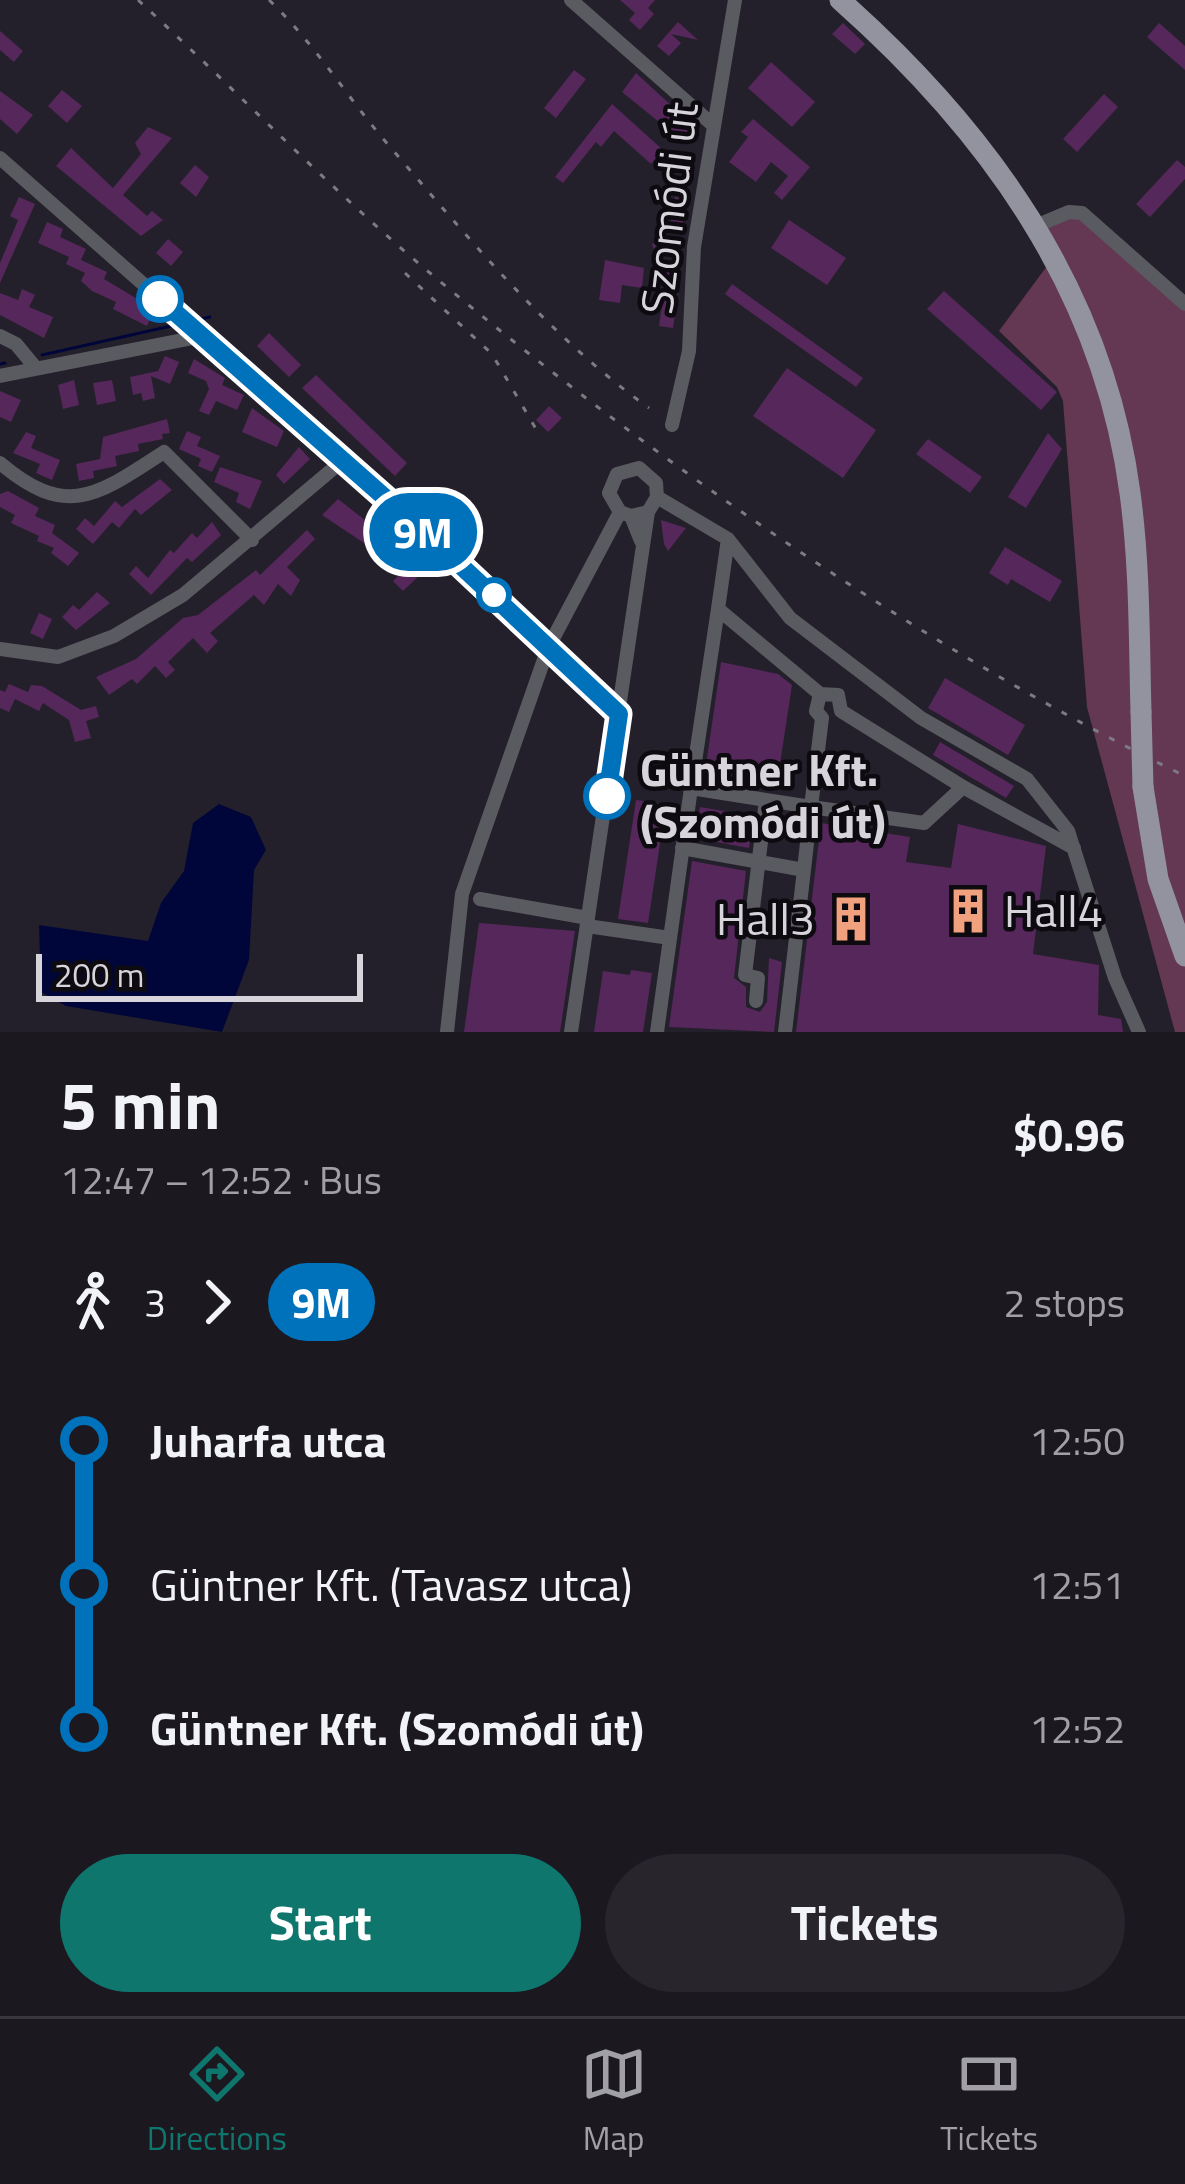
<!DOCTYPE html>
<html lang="en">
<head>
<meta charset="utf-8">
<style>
  :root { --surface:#1b1820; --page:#28252d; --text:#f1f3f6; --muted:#a0a0a5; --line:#39373e; --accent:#0f766e }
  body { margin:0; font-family:"Titillium Web",sans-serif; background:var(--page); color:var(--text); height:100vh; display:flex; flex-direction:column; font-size:45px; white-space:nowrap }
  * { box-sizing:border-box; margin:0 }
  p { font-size:39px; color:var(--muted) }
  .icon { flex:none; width:66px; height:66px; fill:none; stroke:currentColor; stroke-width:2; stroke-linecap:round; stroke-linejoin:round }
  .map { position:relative; height:1032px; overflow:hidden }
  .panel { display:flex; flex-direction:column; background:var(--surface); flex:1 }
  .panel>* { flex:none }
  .badge { padding:0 24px; border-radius:39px; font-size:42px; line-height:78px }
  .scale { position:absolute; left:36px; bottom:30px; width:327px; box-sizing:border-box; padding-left:12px; border:6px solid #d7d4db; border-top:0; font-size:33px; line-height:42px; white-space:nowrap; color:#d7d4db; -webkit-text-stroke:9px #0d0b10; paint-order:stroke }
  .map>.badge { position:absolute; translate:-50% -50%; box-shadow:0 0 0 6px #fff }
  .legs { display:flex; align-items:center; gap:18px; height:132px; padding:0 60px; font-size:39px }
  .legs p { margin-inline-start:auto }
  .headline { display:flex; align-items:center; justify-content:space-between; height:204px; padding:0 60px }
  h1 { font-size:66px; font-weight:700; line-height:90px }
  .action { display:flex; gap:24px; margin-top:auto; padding:24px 60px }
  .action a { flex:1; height:138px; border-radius:72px; background:var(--accent); color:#fff; font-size:48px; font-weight:700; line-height:138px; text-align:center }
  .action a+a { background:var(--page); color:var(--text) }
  ul { padding:0 60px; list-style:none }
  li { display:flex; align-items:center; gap:42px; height:144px; font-size:45px }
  li i { display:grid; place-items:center; width:18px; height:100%; margin:0 15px; background:currentColor }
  li i::after { content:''; width:30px; height:30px; margin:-15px; border:9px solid; border-radius:50%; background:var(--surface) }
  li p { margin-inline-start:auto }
  li:first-child i { background:linear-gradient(#0000 50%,currentColor 0) }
  li:last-child i { background:linear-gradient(currentColor 50%,#0000 0) }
  .tab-bar { display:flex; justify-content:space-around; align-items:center; height:168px; border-top:3px solid var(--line); background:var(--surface); font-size:33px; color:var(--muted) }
  .tab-bar a { display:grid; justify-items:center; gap:6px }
  .tab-bar .selected { color:var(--accent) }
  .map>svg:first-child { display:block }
  .green { fill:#643853 }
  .water { fill:#000639 }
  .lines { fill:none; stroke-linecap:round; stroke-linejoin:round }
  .stream { stroke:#000639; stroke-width:3 }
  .building { fill:#55275b }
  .minor { stroke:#5a5b60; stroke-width:14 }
  .primary { stroke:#92939e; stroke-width:21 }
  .rail { stroke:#7e7a83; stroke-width:3; stroke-dasharray:6 12; stroke-linecap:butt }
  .primary-bridge { stroke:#92939e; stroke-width:21 }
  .line-1-casing { stroke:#fff; stroke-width:27 }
  .line-1 { stroke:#0072bc; stroke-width:18 }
  .stop-1-dot { fill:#fff; stroke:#0072bc; stroke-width:6 }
  .labels { text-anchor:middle; stroke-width:9; stroke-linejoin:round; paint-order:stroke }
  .street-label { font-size:45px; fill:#d7d4db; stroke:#0d0b10 }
  .stop-label { font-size:45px; font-weight:bold; fill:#d7d4db; stroke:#0d0b10; text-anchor:start }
  .poi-label { font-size:45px; fill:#d7d4db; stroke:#0d0b10; text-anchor:start }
</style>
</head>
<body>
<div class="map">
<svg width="1185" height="1032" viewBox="0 0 1185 1032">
  <rect width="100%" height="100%" fill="#24202b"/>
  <!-- green -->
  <path class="green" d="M1082 213 1185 304V1032H1175L1087 707 1063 401 1057 387 999 331 1047 266 1038 225Z"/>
  <!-- water -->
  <path class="water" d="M219 804 251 817 266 850 254 870 249 960 222 1032 66 1006 41 992 39 925 148 941 161 903 184 871 193 823Z"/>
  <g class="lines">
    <!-- stream -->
    <path class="stream" d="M196 320 210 317
      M42 355 180 324
      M0 364 5 363"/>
  </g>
  <!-- building -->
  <path class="building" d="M620 0H655L648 8 654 14 640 30 629 20 635 13Z
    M678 22 698 40 671 34 681 43 669 56 657 46Z
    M843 23 865 44 855 54 832 34Z
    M1159 23 1185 46V70L1147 37Z
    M0 31 23 51 14 62 0 50Z
    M771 62 815 102 792 127 748 88Z
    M574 70 586 79 556 118 544 108Z
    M636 73 698 130 686 144 622 92Z
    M62 90 82 106 67 123 48 106Z
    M0 91 33 115 17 134 0 119Z
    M1104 94 1118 107 1077 152 1063 139Z
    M612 104 663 150 651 164 614 131 601 147 596 142 563 183 555 177Z
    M753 119 810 167 782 200 774 193 788 176 771 162 756 182 729 162 748 137 741 132Z
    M148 127 172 138 123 195 147 216 152 211 163 220 141 236 56 166 71 148 113 188 141 154 135 143Z
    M1177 160 1185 167V179L1150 217 1136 204Z
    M195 165 209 177 196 197 180 183Z
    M19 197 35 204 0 283V263L18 220 10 216Z
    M675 197 687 200 682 228 670 226Z
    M789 220 846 258 827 285 771 248Z
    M47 222 63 229 60 237 86 249 81 260 107 272 104 279 154 309 147 326 113 309 116 302 92 291 81 281 85 273 66 264 69 257 38 243Z
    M674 236 678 248 656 256 652 244Z
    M168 239 183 252 171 266 156 253Z
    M605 260 644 268 642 288 622 285 620 303 599 300Z
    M667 271 681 273 673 328 659 326Z
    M732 284 863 378 856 387 725 294Z
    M22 289 35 295 29 307 53 317 44 338 0 315V293L18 300Z
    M944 291 1057 392 1041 410 927 309Z
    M269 333 301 365 289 377 257 346Z
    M165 356 179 362 170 384 151 376 155 398 143 401 141 393 133 395 130 377 158 371Z
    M194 359 225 378 222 385 244 395 237 410 216 401 209 415 199 411 209 389 206 381 188 373Z
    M787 368 876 430 843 478 753 416Z
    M316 375 407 463 395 476 302 388Z
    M74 380 79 405 63 409 58 385Z
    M112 380 116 401 97 405 93 383Z
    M0 391 21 400 11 422 0 417Z
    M549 406 562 418 548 432 536 420Z
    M252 408 284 431 277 447 242 432Z
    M167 419 170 433 162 434 163 439 138 444 139 451 115 456 117 466 93 471 94 478 79 481 76 464 100 459 103 437Z
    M187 431 201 437 197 446 220 456 212 472 198 466 201 459 179 449Z
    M26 432 36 436 31 448 60 460 52 480 36 473 40 464 13 453Z
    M1048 433 1062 449 1026 508 1008 497Z
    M928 439 982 477 970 493 916 454Z
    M299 447 310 459 284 484 276 475Z
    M220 467 262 481 250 509 236 502 239 493 214 482Z
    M160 479 172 490 141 515 135 509 119 528 112 522 93 544 76 529 85 518 94 526 115 501 122 507Z
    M8 491 39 508 35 516 55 525 52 533 79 553 68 566 51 553 54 548 37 541 39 536 11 523 15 515 0 507V494Z
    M338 499 407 553 402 558 420 575 403 591 393 581 398 576 364 543 322 515Z
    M661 520 686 528 668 551 664 544Z
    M212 522 221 535 192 562 187 558 151 595 129 574 136 566 148 578 170 550 174 553 192 533 197 538Z
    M307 530 315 539 287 567 300 580 291 596 278 584 264 605 254 595 210 633 218 641 207 653 193 638 168 662 175 670 166 678 155 666 137 684 132 679 109 695 96 677 136 659 183 618 198 615 256 570 260 575Z
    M1005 547 1062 581 1050 602 1011 579 1008 585 989 573Z
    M97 592 110 603 76 630 62 617 73 605 79 610Z
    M39 613 52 619 43 639 30 633Z
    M721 662 778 674 792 685 776 790 704 779Z
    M945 678 1025 725 1008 755 928 708Z
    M9 684 28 692 31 685 42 686 81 710 96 706 99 717 86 721 91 738 75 742 69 720 43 703 39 711 15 699 9 712 0 708V690L5 692Z
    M940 742 1014 786 1006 798 933 755Z
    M636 800 666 804 648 923 618 919Z
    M700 807 753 816 749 848 695 838Z
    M821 823 910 837 906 862 951 868 958 824 1046 846 1033 954 1099 965 1098 1015 1121 1019 1123 1032H796Z
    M692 861 746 871 734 978 746 987V1007L760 1012 767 1002 769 958 782 962 774 1032 669 1027Z
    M479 923 575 931 560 1032H464Z
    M631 970 652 973 643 1032H594L603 971 630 975Z"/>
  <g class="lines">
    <!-- minor -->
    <path class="minor" d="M571 0 713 125
      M0 158 442 547 619 714
      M1038 225 1069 212 1082 213 1185 304
      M0 336 16 344 35 367
      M0 376 198 337
      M672 425 689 351 694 247 735 0
      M0 463C67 520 98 495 164 452L252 540
      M657 497 728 539
      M631 516 648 512 657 497 656 483 639 468 617 474 609 493 620 512 631 516 641 541
      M718 609 691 788 811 807 822 718 816 711 820 694
      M0 649 58 657 114 636 183 595 341 462
      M963 787 1074 848
      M682 848 804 870 785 1032
      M804 870 811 807 924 823 963 787 841 711 838 695 820 694 718 609 728 539 790 618 921 718 1027 779 1068 831 1115 978 1139 1032
      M480 899 588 918
      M587 926 670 938
      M756 1001 758 978 745 975 766 800
      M447 1032 462 894 548 648 620 512
      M571 1032 648 512
      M657 1032 691 788"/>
    <!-- primary -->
    <path class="primary" d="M840 0C989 132 1103 290 1130 493 1140 566 1139 639 1141 712
      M1143 787 1158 879 1185 956"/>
    <!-- rail -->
    <path class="rail" d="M138 0C236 90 329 188 430 273 654 461 922 648 1185 776
      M269 0C314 43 345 94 385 141 466 235 548 336 649 408
      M405 273 492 354 539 434"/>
    <!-- primary-bridge -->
    <path class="primary-bridge" d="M1141 712 1143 787"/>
  </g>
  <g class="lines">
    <!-- line-1 casing -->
    <g class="line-1-casing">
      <path id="line-1" d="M160 299 442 548 619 714 607 796"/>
    </g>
    <!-- line-1 -->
    <use href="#line-1" class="line-1"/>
  </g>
  <!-- icons -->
  <defs>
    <g id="building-bare" transform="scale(3.6)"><path d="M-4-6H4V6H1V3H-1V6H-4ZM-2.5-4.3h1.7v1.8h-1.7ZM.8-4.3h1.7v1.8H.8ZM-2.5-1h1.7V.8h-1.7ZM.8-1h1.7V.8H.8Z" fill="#f1a17d" stroke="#0d0b10" stroke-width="2.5" paint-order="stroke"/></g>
  </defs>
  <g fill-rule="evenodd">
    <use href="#building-bare" x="968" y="911"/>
    <use href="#building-bare" x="851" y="919"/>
  </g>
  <!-- markers -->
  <g class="stop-1-dot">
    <circle cx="160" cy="299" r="21"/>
    <circle cx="494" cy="595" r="15"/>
    <circle cx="607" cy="796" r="21"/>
  </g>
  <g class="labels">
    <!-- street labels -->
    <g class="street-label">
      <text transform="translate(669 208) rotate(-83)" y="16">Szomódi út</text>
    </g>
    <!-- stop labels -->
    <g class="stop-label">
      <text x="640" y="786">Güntner Kft.<tspan x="640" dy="52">(Szomódi út)</tspan></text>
    </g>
    <!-- poi labels -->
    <g class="poi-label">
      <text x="1004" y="927">Hall4</text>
      <text x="815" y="935" text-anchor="end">Hall3</text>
    </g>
  </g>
</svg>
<div class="scale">200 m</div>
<b class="badge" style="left:423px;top:532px;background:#0072bc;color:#fff">9M</b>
</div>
<section class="panel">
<div class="headline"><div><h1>5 min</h1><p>12:47 – 12:52 · Bus</p></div><b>$0.96</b></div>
<div class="legs"><svg class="icon" aria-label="walk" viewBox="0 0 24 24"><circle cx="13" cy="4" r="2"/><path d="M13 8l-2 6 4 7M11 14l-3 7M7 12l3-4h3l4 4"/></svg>3<svg class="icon" aria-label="forward" viewBox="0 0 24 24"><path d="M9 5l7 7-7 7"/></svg><b class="badge" style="background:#0072bc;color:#fff">9M</b><p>2 stops</p></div>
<ul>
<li><i style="color:#0072bc"></i><b>Juharfa utca</b><p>12:50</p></li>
<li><i style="color:#0072bc"></i><span>Güntner Kft. (Tavasz utca)</span><p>12:51</p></li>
<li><i style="color:#0072bc"></i><b>Güntner Kft. (Szomódi út)</b><p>12:52</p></li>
</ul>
<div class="action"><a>Start</a><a>Tickets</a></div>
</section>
<nav class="tab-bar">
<a class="selected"><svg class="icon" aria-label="directions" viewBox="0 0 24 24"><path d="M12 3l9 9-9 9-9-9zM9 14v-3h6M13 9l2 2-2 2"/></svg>Directions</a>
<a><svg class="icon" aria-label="map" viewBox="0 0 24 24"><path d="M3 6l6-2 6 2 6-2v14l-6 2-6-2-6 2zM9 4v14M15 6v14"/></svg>Map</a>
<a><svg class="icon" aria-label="tickets" viewBox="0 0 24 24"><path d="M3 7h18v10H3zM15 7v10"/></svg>Tickets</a>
</nav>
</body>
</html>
